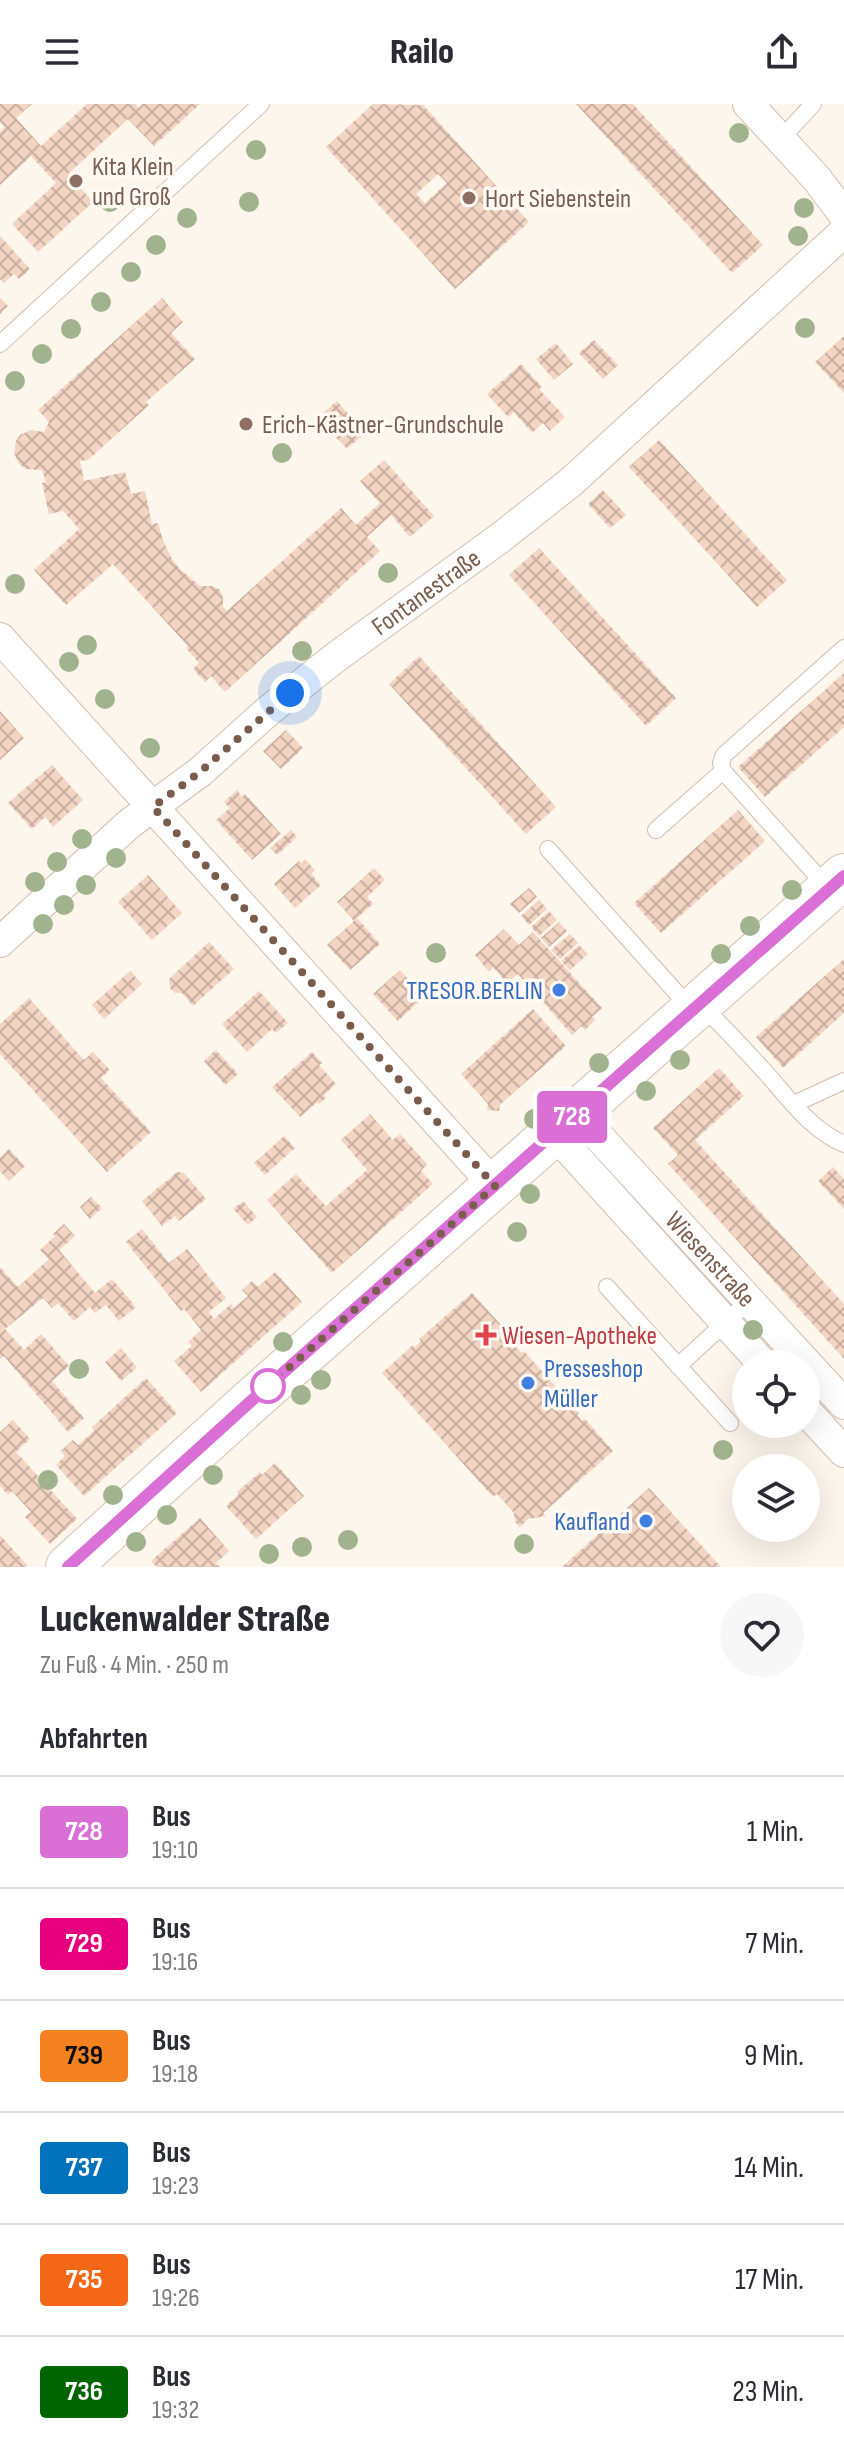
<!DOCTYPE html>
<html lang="de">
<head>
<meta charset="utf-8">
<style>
  :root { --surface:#fff; --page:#f7f7f7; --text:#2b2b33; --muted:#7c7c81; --line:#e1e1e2 }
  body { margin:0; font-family:"Sofia Sans Condensed",sans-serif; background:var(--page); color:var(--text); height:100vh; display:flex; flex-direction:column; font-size:30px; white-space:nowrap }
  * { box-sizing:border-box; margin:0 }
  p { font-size:26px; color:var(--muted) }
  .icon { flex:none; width:44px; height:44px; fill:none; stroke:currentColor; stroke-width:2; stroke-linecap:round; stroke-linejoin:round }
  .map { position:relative; height:1463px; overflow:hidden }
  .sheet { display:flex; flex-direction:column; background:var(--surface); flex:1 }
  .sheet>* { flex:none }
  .badge { padding:0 16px; border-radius:6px; font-size:28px; line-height:52px }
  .buttons { position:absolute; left:732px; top:1246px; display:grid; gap:16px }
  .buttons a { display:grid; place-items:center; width:88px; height:88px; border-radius:50%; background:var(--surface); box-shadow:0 8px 32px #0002; font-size:40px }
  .you { position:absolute; width:40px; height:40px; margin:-20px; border:6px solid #fff; border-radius:50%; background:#1a73e8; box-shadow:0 0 0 12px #1a73e833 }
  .map>.badge { position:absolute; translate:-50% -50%; box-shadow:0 0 0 4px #fff }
  h2 { padding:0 40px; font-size:30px; line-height:72px }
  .round { display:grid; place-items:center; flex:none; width:84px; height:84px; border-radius:42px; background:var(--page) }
  .overview { display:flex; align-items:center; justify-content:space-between; height:136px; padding:0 40px }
  h1 { font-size:38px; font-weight:800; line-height:60px }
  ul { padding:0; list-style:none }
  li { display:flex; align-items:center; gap:24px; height:112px; padding:0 40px; border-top:2px solid var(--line) }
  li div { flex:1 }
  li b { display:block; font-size:30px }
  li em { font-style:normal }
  li .badge { min-width:88px; font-weight:700; text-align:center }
  header { display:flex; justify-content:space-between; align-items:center; height:104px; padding:0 40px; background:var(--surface); font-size:36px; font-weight:800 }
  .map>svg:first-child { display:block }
  .building { fill:url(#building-cross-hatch); fill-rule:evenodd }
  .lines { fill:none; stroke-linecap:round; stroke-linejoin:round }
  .lane-casing { stroke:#d1beb0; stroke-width:18 }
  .street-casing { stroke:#d1beb0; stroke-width:32 }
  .secondary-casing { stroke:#d6c0b0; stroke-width:46 }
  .lane { stroke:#fff; stroke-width:16 }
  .street { stroke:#fff; stroke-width:30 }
  .secondary { stroke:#fff; stroke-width:44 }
  .tree { fill:#a0b28e }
  .line-casing { stroke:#fff; stroke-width:18 }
  .line { stroke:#da70d6; stroke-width:12 }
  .walk { stroke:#7a5c4d; stroke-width:8; stroke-dasharray:0 14.4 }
  .education-dot { fill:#8d6e63; stroke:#fffaf3; stroke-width:3 }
  .shop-dot { fill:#3f7fe0; stroke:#fffaf3; stroke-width:3 }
  .health-dot { fill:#e0444e; stroke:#fffaf3; stroke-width:3 }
  .stop-dot { fill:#fff; stroke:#da70d6; stroke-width:4 }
  .labels { text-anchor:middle; stroke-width:7; stroke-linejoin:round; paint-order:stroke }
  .education-label { font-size:26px; fill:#785e54; stroke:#fffaf3; text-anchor:start }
  .street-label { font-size:26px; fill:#7a5c4d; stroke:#fffaf3 }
  .shop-label { font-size:26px; fill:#366cbe; stroke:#fffaf3; text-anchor:end }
  .health-label { font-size:26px; fill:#be3a42; stroke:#fffaf3; text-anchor:start }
</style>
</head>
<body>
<header><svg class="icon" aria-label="menu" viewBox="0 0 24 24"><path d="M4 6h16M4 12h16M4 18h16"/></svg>Railo<svg class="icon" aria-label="share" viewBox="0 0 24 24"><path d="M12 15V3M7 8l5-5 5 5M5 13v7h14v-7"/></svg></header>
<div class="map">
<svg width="844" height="1463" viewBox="0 0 844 1463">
  <defs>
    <pattern id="building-cross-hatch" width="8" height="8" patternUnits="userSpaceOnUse" patternTransform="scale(2)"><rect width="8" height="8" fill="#f3d5c3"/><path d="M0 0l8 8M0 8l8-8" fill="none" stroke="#cab0a1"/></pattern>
  </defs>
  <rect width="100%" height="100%" fill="#fdf6ec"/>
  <!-- building -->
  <path class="building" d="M0 0H32L16 14 41 42 87 0H135L139 4 142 0H200L154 42 128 15 68 70 93 98 38 148 12 120 56 79 31 52 0 81V28L5 23 0 18Z
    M373 0 423 1 529 118 455 185 326 43ZM438 70 447 79 425 99 416 90Z
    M576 0H633L763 141 732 169Z
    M0 132 30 165 19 175 14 170 4 179 0 175Z
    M0 194 8 202 0 210Z
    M162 194 183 218 171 229 195 255 146 298 149 301 88 356 80 357 84 377 125 368 131 390 145 387 152 420 158 419 163 437 172 455 180 465 200 482H212L219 485 223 492V503L227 507 341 404 356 421 380 399 360 377 384 356 434 412 410 433 391 411 367 433 380 447 225 588 211 572 205 578 193 565 199 559 186 544 188 542 113 460 66 501 34 466 79 425 63 407 49 410 42 379 46 378 42 366 26 365 19 360 14 349 16 337 20 331 31 326 44 328 49 318 38 306Z
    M844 232V289L815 258Z
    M594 236 618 261 603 275 579 249Z
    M556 239 573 260 554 276 536 255Z
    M521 260 542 283 539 285 565 313 550 327 543 319 532 329 514 308 508 313 487 290Z
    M337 297 365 329 347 345 318 314Z
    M659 336 787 476 757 503 629 363Z
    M603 386 626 411 610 424 588 400Z
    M539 444 676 594 646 622 509 471Z
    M419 552 556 703 526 730 389 580Z
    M844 569V623L765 693 738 663Z
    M0 607 24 634 0 656Z
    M286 626 303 644 281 665 263 647Z
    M52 661 83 696 53 723 45 713 32 725 8 699Z
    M237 686 242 693 245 690 281 730 252 756 216 716 230 704 224 698Z
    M738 706 765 737 661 829 634 799Z
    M291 726 297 733 277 751 270 744Z
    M305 755 315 766 311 770 321 781 295 804 274 780 299 757 301 759Z
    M374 764 385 776 367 793 373 800 357 814 380 840 350 866 327 841 354 817 337 798Z
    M148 771 182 809 152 836 118 798Z
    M529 784 537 793 519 809 510 800Z
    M539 796 547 805 529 821 521 812Z
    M549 807 557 816 539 832 531 823Z
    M559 818 567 827 549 843 541 834Z
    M504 825 519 841 533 828 602 904 592 913 595 916 585 926 581 922 572 931 518 870 507 879 493 863 489 868 475 851Z
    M570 830 578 839 560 855 551 846Z
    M209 838 234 865 193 902 182 889H175L170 884 169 875Z
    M579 841 588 850 570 866 561 857Z
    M844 855V909L783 964 756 933Z
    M400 866 424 893 398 917 373 890Z
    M130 867 142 880 104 915 92 901Z
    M259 887 288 919 276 929 272 925 247 948 222 920Z
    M29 894 84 956 93 948 110 966 101 974 151 1028 107 1068 0 950V920Z
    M533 905 566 942 500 1001 499 1007 487 1006 488 1000 461 970Z
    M216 946 238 970 225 981 204 957Z
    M312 948 322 959 319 961 336 980 324 991 326 994 319 1000 317 998 300 1013 272 983Z
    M719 964 744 992 695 1036 844 1200V1255L668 1060 678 1051 653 1024Z
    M370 1010 393 1036 400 1030 427 1060 421 1067 433 1080 332 1169 267 1096 296 1070 326 1102 367 1066 341 1036Z
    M284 1032 295 1044 265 1071 254 1059Z
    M9 1045 25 1062 9 1077 0 1067V1054Z
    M833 1063 844 1075V1105L818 1077Z
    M177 1068 184 1069 206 1095 179 1117 175 1112 162 1122 142 1097Z
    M91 1093 102 1104 90 1115 80 1103Z
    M243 1097 257 1113 248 1121 233 1105Z
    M64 1120 75 1132 59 1146 95 1189 112 1175 136 1203 119 1217 106 1201 95 1209 90 1203 74 1217 58 1199 52 1204 43 1194 5 1225 24 1246 41 1230 69 1262 52 1277 84 1314 68 1328 4 1252 0 1255V1163L18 1183 49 1155 40 1146 55 1132 53 1130Z
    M142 1125 169 1159 187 1145 226 1194 209 1208 214 1215 231 1200 234 1204 248 1192 242 1186 252 1177 258 1183 275 1168 302 1198 201 1288 174 1257 192 1242 188 1238 201 1226 184 1205 181 1207 126 1138Z
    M472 1189 519 1241 516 1243 522 1249 524 1247 579 1309 577 1311 582 1317 585 1315 613 1347 543 1409 546 1412 528 1415 520 1423 515 1418 514 1409 497 1390 493 1393 382 1269 413 1241 415 1243 421 1237 419 1235Z
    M121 1244 137 1264 121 1277 105 1258Z
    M146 1274 177 1309 84 1392 56 1361 65 1352 61 1347 73 1336 78 1341 95 1326 92 1323Z
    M13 1316 30 1335 16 1348 77 1415 50 1440 25 1413 31 1408 12 1387 8 1391 0 1382V1328Z
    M275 1359 304 1392 256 1435 226 1402 239 1390 237 1388 260 1368 262 1371Z
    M649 1384 721 1463H562Z
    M200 1414 229 1447 216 1459 220 1463H157L151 1457Z
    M0 1431 27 1461 24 1463H0Z"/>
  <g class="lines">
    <!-- lane casing -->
    <g class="lane-casing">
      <path id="lane" d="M780 36 813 0
        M0 240 261 0
        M656 726 723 667
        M548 745 691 905
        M828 784 723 667 721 659 724 651 844 544
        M700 900C723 922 744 945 766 969 789 995 811 1026 844 1040
        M794 1000 844 977
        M607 1183 730 1319
        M678 1262 748 1198"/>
    </g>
    <!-- street casing -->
    <g class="street-casing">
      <g id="street">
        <path d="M748 0 817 75 844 111"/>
        <path d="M0 534 495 1082"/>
        <path id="s1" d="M0 838 129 720 200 668 268 607 336 553 500 434 571 378 844 128"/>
        <path id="s2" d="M577 1009 844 1300"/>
        <path d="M554 1029 763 1260"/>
        <path d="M806 1307 844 1348"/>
      </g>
    </g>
    <!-- secondary casing -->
    <g class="secondary-casing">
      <path id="secondary" d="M68 1463 250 1298 844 772"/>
    </g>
    <!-- lane -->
    <use href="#lane" class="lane"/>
    <!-- street -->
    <use href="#street" class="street"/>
    <!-- secondary -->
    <use href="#secondary" class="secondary"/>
  </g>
  <!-- trees -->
  <g class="tree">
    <circle cx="739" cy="29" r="10"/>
    <circle cx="256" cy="46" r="10"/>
    <circle cx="110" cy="98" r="10"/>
    <circle cx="249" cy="98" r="10"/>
    <circle cx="804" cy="104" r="10"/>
    <circle cx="187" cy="114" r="10"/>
    <circle cx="798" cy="132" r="10"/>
    <circle cx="156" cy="141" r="10"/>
    <circle cx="131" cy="168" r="10"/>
    <circle cx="101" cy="198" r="10"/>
    <circle cx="805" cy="224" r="10"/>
    <circle cx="71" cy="225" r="10"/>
    <circle cx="42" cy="250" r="10"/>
    <circle cx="15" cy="277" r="10"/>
    <circle cx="282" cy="349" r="10"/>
    <circle cx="388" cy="469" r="10"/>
    <circle cx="15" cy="480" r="10"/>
    <circle cx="87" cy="541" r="10"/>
    <circle cx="302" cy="547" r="10"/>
    <circle cx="69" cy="558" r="10"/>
    <circle cx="105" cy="595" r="10"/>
    <circle cx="150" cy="644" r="10"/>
    <circle cx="82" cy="735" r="10"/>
    <circle cx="116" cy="754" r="10"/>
    <circle cx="57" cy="758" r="10"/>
    <circle cx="35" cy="778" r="10"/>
    <circle cx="86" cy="781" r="10"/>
    <circle cx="792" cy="786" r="10"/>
    <circle cx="64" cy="801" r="10"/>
    <circle cx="43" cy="820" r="10"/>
    <circle cx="750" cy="822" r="10"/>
    <circle cx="436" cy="849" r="10"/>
    <circle cx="721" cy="850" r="10"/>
    <circle cx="680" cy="956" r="10"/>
    <circle cx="599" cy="959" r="10"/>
    <circle cx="646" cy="987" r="10"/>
    <circle cx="534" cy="1015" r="10"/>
    <circle cx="530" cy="1090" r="10"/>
    <circle cx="517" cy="1128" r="10"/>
    <circle cx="753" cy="1226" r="10"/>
    <circle cx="283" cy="1238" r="10"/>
    <circle cx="79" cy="1265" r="10"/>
    <circle cx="321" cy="1276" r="10"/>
    <circle cx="301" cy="1291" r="10"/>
    <circle cx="723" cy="1346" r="10"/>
    <circle cx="213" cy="1371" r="10"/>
    <circle cx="48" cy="1376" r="10"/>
    <circle cx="113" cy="1391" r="10"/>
    <circle cx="167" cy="1411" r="10"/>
    <circle cx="348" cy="1436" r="10"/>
    <circle cx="136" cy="1438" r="10"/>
    <circle cx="524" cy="1440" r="10"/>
    <circle cx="302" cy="1443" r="10"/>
    <circle cx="269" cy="1450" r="10"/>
  </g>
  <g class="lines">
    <!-- line casing -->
    <g class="line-casing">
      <path id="line" d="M68 1463 250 1298 844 772"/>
    </g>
    <!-- line -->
    <use href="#line" class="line"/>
    <!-- walk -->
    <path class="walk" d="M268 1282 495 1082 153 703 200 668 290 589"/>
  </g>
  <!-- markers -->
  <g class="education-dot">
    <circle cx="76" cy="77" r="8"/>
    <circle cx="469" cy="94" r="8"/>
    <circle cx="246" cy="320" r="8"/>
  </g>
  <g class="shop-dot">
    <circle cx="559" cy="886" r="8"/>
    <circle cx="528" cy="1279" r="8"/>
    <circle cx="646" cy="1417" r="8"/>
  </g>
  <path class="health-dot" d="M482 1219h8v8h8v8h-8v8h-8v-8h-8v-8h8z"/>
  <circle class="stop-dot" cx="268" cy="1282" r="16"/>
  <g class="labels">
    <!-- education labels -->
    <g class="education-label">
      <text x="92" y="71">Kita Klein<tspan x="92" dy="30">und Groß</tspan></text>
      <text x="485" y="103">Hort Siebenstein</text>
      <text x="262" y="329">Erich-Kästner-Grundschule</text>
    </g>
    <!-- street labels -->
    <g class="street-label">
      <text dy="9" stroke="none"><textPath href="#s1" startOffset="552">Fontanestraße</textPath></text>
      <text dy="9" stroke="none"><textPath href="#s2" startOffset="198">Wiesenstraße</textPath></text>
    </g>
    <!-- shop labels -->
    <g class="shop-label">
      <text x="543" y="895">TRESOR.BERLIN</text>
      <text x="544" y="1273" text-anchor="start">Presseshop<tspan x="544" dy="30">Müller</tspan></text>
      <text x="630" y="1426">Kaufland</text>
    </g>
    <!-- health labels -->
    <g class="health-label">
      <text x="502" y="1240">Wiesen-Apotheke</text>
    </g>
  </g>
</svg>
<div class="buttons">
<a><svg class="icon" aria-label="locate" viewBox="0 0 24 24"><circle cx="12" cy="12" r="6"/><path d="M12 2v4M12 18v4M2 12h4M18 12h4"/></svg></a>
<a><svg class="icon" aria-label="layers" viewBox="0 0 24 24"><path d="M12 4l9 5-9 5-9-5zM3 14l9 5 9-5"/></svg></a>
</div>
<div class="you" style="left:290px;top:589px"></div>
<b class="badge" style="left:572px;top:1013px;background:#da70d6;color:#fff">728</b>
</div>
<section class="sheet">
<div class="overview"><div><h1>Luckenwalder Straße</h1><p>Zu Fuß · 4 Min. · 250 m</p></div><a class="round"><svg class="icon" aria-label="heart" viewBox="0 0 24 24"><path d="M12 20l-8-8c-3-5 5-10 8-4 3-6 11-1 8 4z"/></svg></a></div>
<h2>Abfahrten</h2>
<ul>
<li><span class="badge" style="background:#da70d6;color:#fff">728</span><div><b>Bus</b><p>19:10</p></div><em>1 Min.</em></li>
<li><span class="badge" style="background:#e6007e;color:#fff">729</span><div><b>Bus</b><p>19:16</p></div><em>7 Min.</em></li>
<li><span class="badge" style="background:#f58220;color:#111">739</span><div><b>Bus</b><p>19:18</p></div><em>9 Min.</em></li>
<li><span class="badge" style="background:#0072bc;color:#fff">737</span><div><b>Bus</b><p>19:23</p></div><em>14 Min.</em></li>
<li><span class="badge" style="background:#f46717;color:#fff">735</span><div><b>Bus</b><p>19:26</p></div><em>17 Min.</em></li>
<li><span class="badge" style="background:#006400;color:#fff">736</span><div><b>Bus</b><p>19:32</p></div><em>23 Min.</em></li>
</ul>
</section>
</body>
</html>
